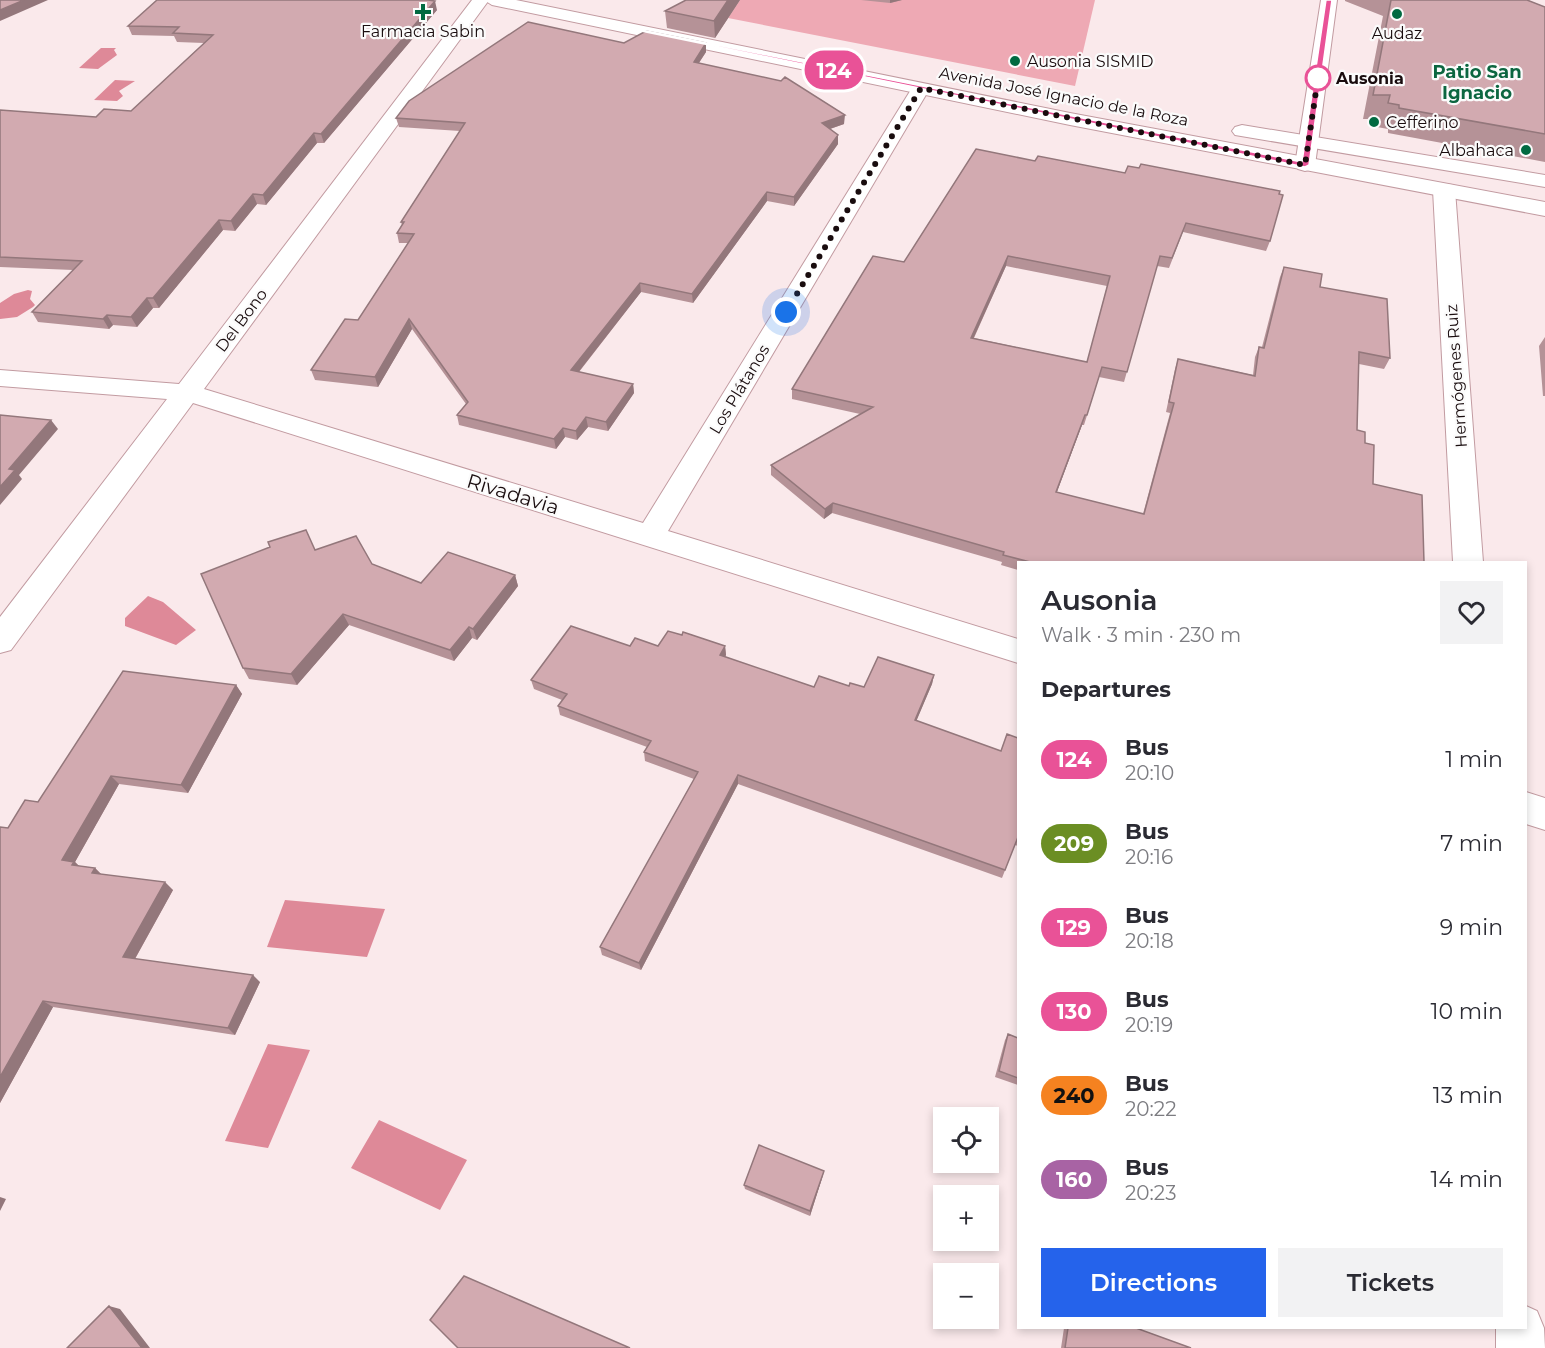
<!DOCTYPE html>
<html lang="en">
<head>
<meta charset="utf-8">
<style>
  :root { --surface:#fff; --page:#f2f2f3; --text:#2b2b33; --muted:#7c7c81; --accent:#2563eb }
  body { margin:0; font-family:Montserrat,sans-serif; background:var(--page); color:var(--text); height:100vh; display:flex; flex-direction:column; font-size:22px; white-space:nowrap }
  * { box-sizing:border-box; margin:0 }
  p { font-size:20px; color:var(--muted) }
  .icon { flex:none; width:33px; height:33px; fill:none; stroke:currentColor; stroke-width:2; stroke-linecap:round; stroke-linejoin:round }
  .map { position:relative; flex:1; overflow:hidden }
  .panel { position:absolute; left:1017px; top:561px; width:510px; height:768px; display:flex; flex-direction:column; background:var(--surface); border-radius:0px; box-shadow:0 3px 9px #0003 }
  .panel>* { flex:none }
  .badge { padding:0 12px; border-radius:20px; font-size:21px; line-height:39px }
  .fabs { position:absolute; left:933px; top:1107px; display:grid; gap:12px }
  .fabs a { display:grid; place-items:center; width:66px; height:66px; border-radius:0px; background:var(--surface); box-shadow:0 3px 9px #0003; font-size:30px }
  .you { position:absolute; width:30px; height:30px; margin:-15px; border:4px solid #fff; border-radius:50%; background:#1a73e8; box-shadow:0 0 0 9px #1a73e833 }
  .map>.badge { position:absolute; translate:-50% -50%; box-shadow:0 0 0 3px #fff }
  h2 { padding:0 24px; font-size:22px; line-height:54px }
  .round { display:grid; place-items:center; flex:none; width:63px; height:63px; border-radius:0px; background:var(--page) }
  .overview { display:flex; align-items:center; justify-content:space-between; height:102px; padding:0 24px }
  h1 { font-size:28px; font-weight:600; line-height:45px }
  .button { display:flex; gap:12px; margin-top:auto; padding:12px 24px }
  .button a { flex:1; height:69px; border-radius:0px; background:var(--accent); color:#fff; font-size:24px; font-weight:600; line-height:69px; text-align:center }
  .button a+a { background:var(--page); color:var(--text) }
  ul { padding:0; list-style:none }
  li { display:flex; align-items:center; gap:18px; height:84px; padding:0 24px }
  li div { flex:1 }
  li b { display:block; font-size:22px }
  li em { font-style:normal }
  li .badge { min-width:66px; font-weight:700; text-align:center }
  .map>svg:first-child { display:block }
  .green { fill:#eea9b4 }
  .water { fill:#de8998 }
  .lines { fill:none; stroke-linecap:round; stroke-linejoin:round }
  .minor-casing { stroke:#c29ba1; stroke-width:2 }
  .major-casing { stroke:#c29ba1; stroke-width:2 }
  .minor { fill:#fff; fill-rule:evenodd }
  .major { fill:#fff; fill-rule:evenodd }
  .wall { fill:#b59297; fill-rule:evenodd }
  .shaded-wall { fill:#93777b }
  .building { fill:#d2aab0; stroke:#93777b; stroke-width:1.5; fill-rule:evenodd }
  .line { fill:#e95297; stroke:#fff; stroke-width:1.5 }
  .walk { stroke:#190c0e; stroke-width:6; stroke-dasharray:0 10.8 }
  .poi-dot { fill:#006a41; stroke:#fbfbfb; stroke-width:2 }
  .stop-dot { fill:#fff; stroke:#e95297; stroke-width:3 }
  .labels { text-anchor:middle; stroke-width:4.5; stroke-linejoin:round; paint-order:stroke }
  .far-poi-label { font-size:16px; fill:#190c0e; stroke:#fbfbfb }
  .far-stop-label { font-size:16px; font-weight:bold; fill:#190c0e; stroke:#fbfbfb; text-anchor:start }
  .far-street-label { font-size:16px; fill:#190c0e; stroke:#fbfbfb }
  .far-neighbourhood-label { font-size:18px; font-weight:bold; fill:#0c6640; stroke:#fbfbfb }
  .street-label { font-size:20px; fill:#190c0e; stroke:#fbfbfb }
</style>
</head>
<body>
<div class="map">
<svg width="1545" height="1348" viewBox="0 0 1545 1348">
  <rect width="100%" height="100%" fill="#fae9eb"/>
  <!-- green -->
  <path class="green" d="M740 0H1095L1075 86 728 18Z"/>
  <!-- water -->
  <path class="water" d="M101 48H116L114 50 117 55 98 69 79 68Z
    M115 80 135 81 119 91 123 96 117 101 94 100Z
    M28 290 32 291 30 299 35 305 33 307 17 317 0 319V303L14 294Z
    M148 596 163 602 196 630 176 645 125 626V618Z
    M285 900 385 909 367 957 267 947Z
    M268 1044 310 1050 268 1148 225 1141Z
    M379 1120 467 1160 440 1210 351 1168Z"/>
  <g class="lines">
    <!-- minor casing -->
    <g class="minor-casing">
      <path id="minor" d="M472 0H489L204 389 643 523 912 88 914 84H928L930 88 668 531 1018 639V663L193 403 11 650 0 653V617L167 399 0 386V370L179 384Z
        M1321 0H1337L1315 165 1312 169 1305 171 1298 169 1295 165Z
        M1444 184 1452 185 1455 190 1483 562H1453L1433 190 1436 185Z
        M1526 792 1545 798V830L1526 824Z
        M1526 1306 1537 1311 1544 1328 1545 1348H1496V1328H1526Z"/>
    </g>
    <!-- major casing -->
    <g class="major-casing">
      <path id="major" d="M484 0H516L1070 113 1545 202V216L1070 125 492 5Z
        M1242 125 1545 175V187L1235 135 1232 131 1235 127Z"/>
    </g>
    <!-- minor -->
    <use href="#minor" class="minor"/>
    <!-- major -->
    <use href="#major" class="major"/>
  </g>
  <!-- wall -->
  <path class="wall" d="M740 0 715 38 667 28 665 11Z
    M861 0H902L890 3Z
    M1345 0H1527L1545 7V162L1388 133V129L1377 127 1379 119H1363L1383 16 1345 1Z
    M437 10 324 143H317L266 205 257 204 235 231 223 230 159 308H153L137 327 113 325 109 329 38 322 32 312 73 270 0 267V110L96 117 131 111 204 43 177 42 174 36 132 35 128 26Z
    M624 43H706V52L699 63 844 124 830 129 838 144 794 206 767 201 693 303 641 292 579 372 633 384 634 393 608 431 588 427 577 440 565 437 556 449 459 425 457 415 466 404 412 329 378 387 315 380 311 370 358 320 408 243H399L397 233 402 225 401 222 460 131 399 127 396 118Z
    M976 149 1270 241 1266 251 1183 232 1169 268 1157 266 1124 382 1099 377 1084 425H1082L1057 492 1143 514 1170 413 1166 412 1175 369 1178 359 1253 375 1255 357 1259 347H1262L1280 277 1284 267 1320 287 1390 358 1384 369 1359 364 1357 430 1365 443 1373 484 1424 562H1018V570L1001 565 1002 562 832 513 824 519 771 475V465L860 414 792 399V389L904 262ZM1006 266 1107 286 1087 362 974 338Z
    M1545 337V396H1543L1539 346Z
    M315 550 372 564 421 583 515 575 518 586 477 640 472 638 454 661 349 625 297 685 249 679 243 668Z
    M682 635 725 646 726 655 725 657 814 687 849 686 864 687 934 675 932 684 916 721 1001 751 1018 738V846L1015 845 1002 878 738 784 641 970 602 955 600 947 694 779 645 761 644 752 647 747 560 715 558 706 562 700 534 689 531 680 630 646H658Z
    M236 685 242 694 188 793 119 784 75 862 79 866 95 868 101 874 173 890 135 959 260 982 235 1035 53 1007 0 1103 8 828 38 802Z
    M1008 1034 1018 1038V1085L995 1077 1005 1040Z
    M823 1175 810 1216 745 1189 744 1185Z
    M1064 1328H1136L1191 1348H1061Z"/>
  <!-- shaded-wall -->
  <path class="shaded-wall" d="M24 0H48L0 21V10Z
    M728 0H740L715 38 714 21Z
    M890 0H902L890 3Z
    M435 1 437 10 324 143 321 134Z
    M706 43V52L694 70V62Z
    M845 115 844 124 821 132 822 123Z
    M314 133 317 143 266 205 263 195Z
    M838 135V144L794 206V197Z
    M767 192V201L693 303 692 294Z
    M253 194 257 204 235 231 231 221Z
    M219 220 223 230 159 308 153 298Z
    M1008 256 1006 266 969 348 971 338Z
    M640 283 641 292 573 379 571 370Z
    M147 298 153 308 137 327 131 317Z
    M107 315 113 325 109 329 103 319Z
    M409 319 412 329 378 387 375 377Z
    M633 384 634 393 608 431 606 422Z
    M1085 415 1082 425 1053 502 1056 492Z
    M586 417 588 427 577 440 576 431Z
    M51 420 58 429 19 475 22 479 0 505V487L9 469Z
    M563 428 565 437 556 449 554 439Z
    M833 503 832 513 824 519 825 509Z
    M515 575 518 586 477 640 473 629Z
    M343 614 349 625 297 685 291 674Z
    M469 627 472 638 454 661 450 650Z
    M725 646 726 655 720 665V655Z
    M934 675 932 684 913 729 915 720Z
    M236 685 242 694 188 793 181 785Z
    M738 775V784L641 970 639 963Z
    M111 776 119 784 75 862 83 870 62 860Z
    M95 868 103 876 92 873Z
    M165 882 173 890 132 964 123 957Z
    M253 975 260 982 235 1035 228 1028Z
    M43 1001 53 1007 0 1103V1077Z
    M824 1171 823 1175 810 1216V1211Z
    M0 1197 6 1199 0 1211Z
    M109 1306 120 1309 150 1348H142Z"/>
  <!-- building -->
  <path class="building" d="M0 0H24L0 10Z
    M157 0H428L435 1 321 134 314 133 263 195 253 194 231 221 219 220 153 298H147L131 317 107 315 103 319 32 312 82 261 0 257V110L96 117 104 109 131 111 213 35 173 33 179 27 128 26Z
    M686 0H728L714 21 665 11Z
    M1391 0H1527L1545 7V134L1399 108V105L1388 103 1390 95H1373Z
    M528 22 624 43 646 31 706 43 694 62 781 81 785 77 845 115 822 123 838 135 794 197 767 192 692 294 640 283 571 370 633 384 606 422 586 417 576 431 563 428 554 439 457 415 468 402 409 319 375 377 311 370 345 319 358 320 414 234 397 233 404 222H401L465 123 396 118 409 101Z
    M976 149 1035 161 1038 156 1125 173 1128 166 1139 168 1141 164 1280 191 1279 194 1283 195 1270 241 1186 223 1172 258 1160 256 1127 372 1102 367 1087 415H1085L1056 492 1144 514 1174 403 1169 402 1178 359 1255 376 1259 347 1264 348 1284 267 1322 274 1320 287 1387 299 1390 358 1359 352 1357 430 1365 432V443L1374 445 1373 484 1422 495 1424 562H1030L1003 555 1004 552 833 503 825 509 771 465 873 407 792 389 873 256 904 262ZM1008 256 1110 276 1087 362 971 338Z
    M0 415 51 420 9 469 15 470 0 487Z
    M306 530 315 550 356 536 372 564 421 583 448 552 515 575 473 629 469 627 450 650 343 614 291 674 243 668 201 574 270 547 268 542Z
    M571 626 630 646 635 638 658 646 668 631 682 635 683 632 725 646 720 655 814 687 819 676 849 686 850 683 864 687 878 657 934 675 915 720 1001 751 1007 734 1018 738V837L1005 870 738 775 639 963 600 947 698 772 644 752 651 741 558 706 567 694 531 680Z
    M123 671 236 685 181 785 111 776 62 860 74 862 72 865 95 868 92 873 165 882 123 957 253 975 228 1028 43 1001 0 1077V827L8 828 25 800 38 802Z
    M1008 1034 1018 1038V1078L999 1071Z
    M759 1145 824 1171 810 1211 744 1185Z
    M464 1276 630 1348H458L430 1320Z
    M109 1306 142 1348H67Z
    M1068 1328H1136L1191 1348H1065Z"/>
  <!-- line -->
  <path class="line" d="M490 0H492L1302 162 1326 0H1332L1309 165 1305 167Z"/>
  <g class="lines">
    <!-- walk -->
    <path class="walk" d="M786 312 921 88 1305 165 1318 78"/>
  </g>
  <!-- markers -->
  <g class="poi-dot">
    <path d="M420 3h6v6h6v6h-6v6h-6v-6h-6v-6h6z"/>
    <circle cx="1397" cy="14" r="6"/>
    <circle cx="1015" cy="61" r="6"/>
    <circle cx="1374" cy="122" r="6"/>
    <circle cx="1526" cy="150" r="6"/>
  </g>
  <circle class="stop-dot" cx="1318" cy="78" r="12"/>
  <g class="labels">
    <!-- far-poi labels -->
    <g class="far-poi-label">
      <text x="423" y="37">Farmacia Sabin</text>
      <text x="1397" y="39">Audaz</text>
      <text x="1027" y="67" text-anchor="start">Ausonia SISMID</text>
      <text x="1386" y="128" text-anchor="start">Cefferino</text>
      <text x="1514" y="156" text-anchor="end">Albahaca</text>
    </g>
    <!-- far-stop labels -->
    <g class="far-stop-label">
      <text x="1336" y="84">Ausonia</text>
    </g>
    <!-- far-street labels -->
    <g class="far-street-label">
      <text transform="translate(1064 96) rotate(11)" y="6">Avenida José Ignacio de la Roza</text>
      <text transform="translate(241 320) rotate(-53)" y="6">Del Bono</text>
      <text transform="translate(1456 376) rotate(-94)" y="6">Hermógenes Ruiz</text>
      <text transform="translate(739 389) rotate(-59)" y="6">Los Plátanos</text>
    </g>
    <!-- far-neighbourhood labels -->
    <g class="far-neighbourhood-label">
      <text x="1477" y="78">Patio San<tspan x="1477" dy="21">Ignacio</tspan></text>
    </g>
    <!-- street labels -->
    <g class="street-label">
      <text transform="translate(513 494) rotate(17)" y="7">Rivadavia</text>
    </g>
  </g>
</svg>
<div class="fabs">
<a><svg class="icon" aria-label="locate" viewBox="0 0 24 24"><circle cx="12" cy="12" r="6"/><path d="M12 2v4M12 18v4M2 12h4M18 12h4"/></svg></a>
<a>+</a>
<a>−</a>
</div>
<div class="you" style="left:786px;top:312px"></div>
<b class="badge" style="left:834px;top:70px;background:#e95297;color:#fff">124</b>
<section class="panel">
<div class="overview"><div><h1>Ausonia</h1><p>Walk · 3 min · 230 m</p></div><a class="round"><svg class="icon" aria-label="heart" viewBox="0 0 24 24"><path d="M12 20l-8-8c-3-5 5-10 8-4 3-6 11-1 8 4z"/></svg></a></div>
<h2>Departures</h2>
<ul>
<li><span class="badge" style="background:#e95297;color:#fff">124</span><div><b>Bus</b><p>20:10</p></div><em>1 min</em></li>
<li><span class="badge" style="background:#6b8e23;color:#fff">209</span><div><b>Bus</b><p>20:16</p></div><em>7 min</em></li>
<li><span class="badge" style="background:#e95297;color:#fff">129</span><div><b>Bus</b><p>20:18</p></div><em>9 min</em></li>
<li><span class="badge" style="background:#e95297;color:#fff">130</span><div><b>Bus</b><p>20:19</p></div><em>10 min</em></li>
<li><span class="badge" style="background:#f58220;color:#111">240</span><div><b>Bus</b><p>20:22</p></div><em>13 min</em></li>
<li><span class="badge" style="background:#a863a4;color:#fff">160</span><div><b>Bus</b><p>20:23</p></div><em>14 min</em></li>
</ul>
<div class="button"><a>Directions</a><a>Tickets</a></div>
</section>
</div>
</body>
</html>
